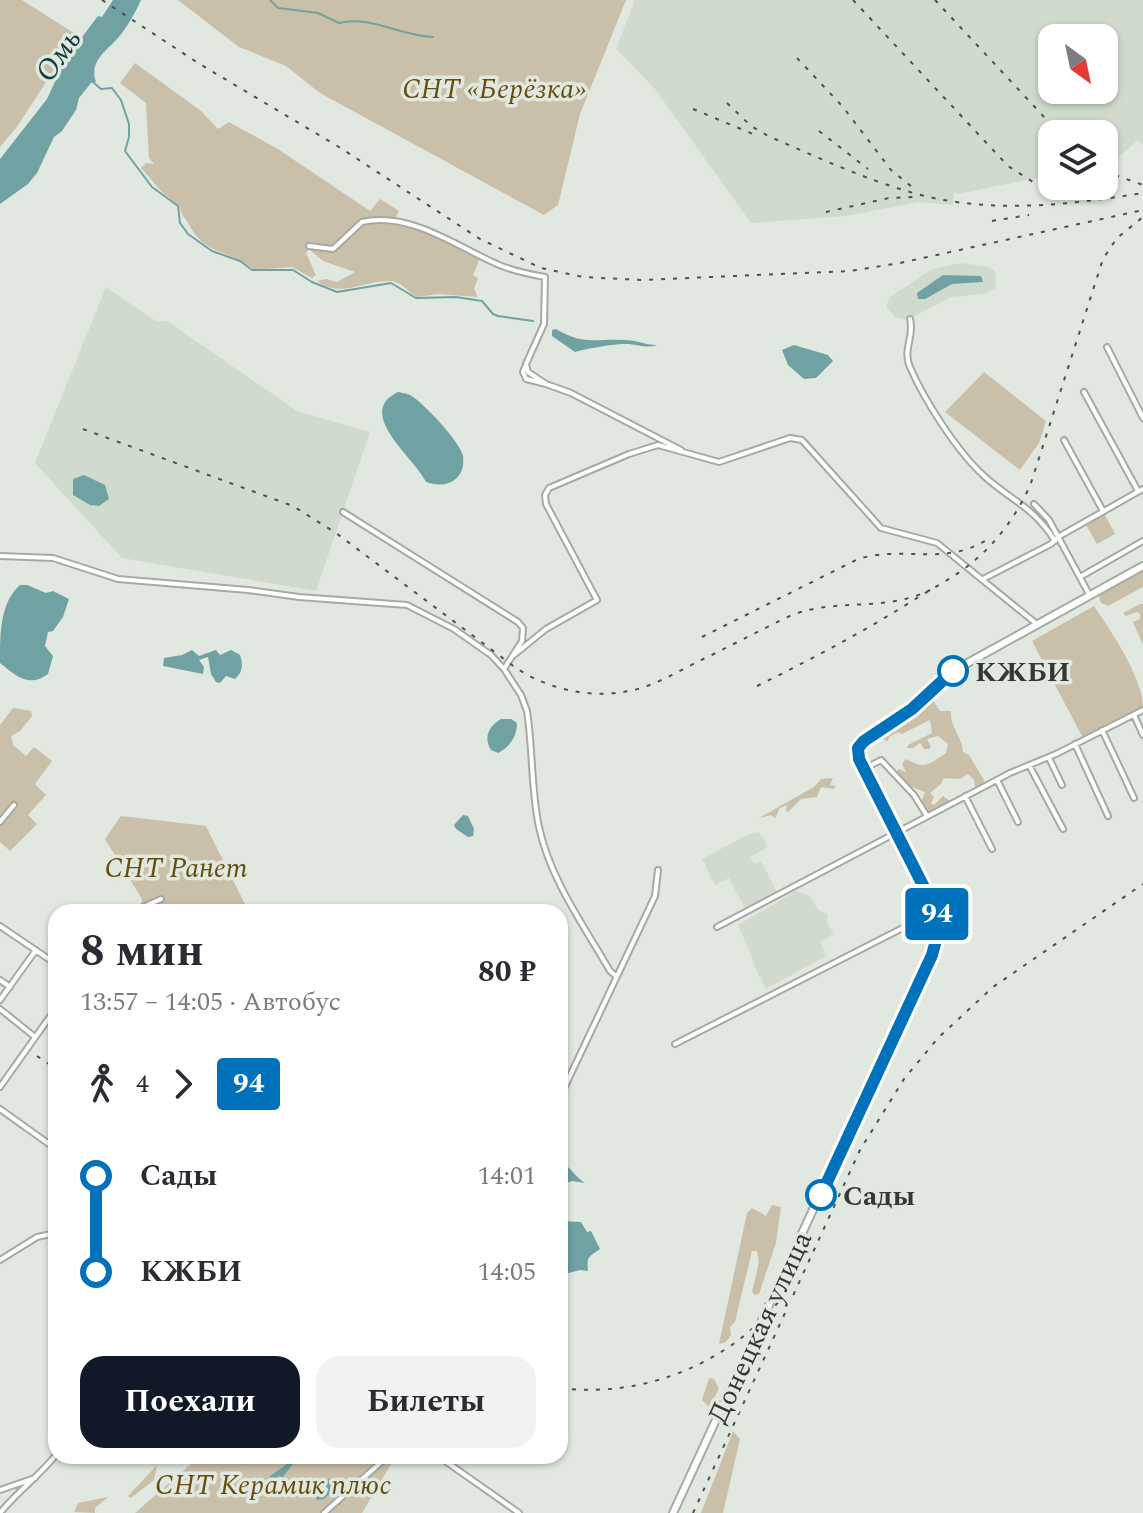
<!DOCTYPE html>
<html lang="ru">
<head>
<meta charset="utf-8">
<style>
  :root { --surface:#fff; --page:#f2f2f3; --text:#2b2b33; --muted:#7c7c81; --accent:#111827 }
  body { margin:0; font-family:Spectral,serif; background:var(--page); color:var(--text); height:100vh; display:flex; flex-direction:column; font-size:30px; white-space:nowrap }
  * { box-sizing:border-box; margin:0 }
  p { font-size:26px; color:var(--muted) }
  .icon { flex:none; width:44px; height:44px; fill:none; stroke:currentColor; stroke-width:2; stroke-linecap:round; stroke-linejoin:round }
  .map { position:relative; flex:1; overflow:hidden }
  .sheet { position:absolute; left:48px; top:904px; width:520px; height:560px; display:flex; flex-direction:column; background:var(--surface); border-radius:24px; box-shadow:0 2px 6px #0004 }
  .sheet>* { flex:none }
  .badge { padding:0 16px; border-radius:6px; font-size:28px; line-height:52px }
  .needle { width:52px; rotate:147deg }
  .controls { position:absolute; left:1038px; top:24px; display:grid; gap:16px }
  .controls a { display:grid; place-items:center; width:80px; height:80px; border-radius:16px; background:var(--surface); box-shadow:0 2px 6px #0004; font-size:40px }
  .map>.badge { position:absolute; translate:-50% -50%; box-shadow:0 0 0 4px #fff }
  .legs { display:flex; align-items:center; gap:12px; height:88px; padding:0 32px; font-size:26px }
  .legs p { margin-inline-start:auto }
  .overview { display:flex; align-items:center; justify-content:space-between; height:136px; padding:0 32px }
  h1 { font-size:44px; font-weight:700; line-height:60px }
  .action { display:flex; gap:16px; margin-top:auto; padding:16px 32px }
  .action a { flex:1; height:92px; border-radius:24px; background:var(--accent); color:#fff; font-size:32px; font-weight:700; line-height:92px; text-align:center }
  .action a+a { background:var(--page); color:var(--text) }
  ul { padding:0 32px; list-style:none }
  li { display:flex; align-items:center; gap:28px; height:96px; font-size:30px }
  li i { display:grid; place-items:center; width:12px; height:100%; margin:0 10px; background:currentColor }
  li i::after { content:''; width:20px; height:20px; margin:-10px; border:6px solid; border-radius:50%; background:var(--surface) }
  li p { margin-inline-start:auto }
  li:first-child i { background:linear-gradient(#0000 50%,currentColor 0) }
  li:last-child i { background:linear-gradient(currentColor 50%,#0000 0) }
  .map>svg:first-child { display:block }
  .built { fill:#d0dbce; fill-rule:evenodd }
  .green { fill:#cabfa8 }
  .water { fill:#70a2a3 }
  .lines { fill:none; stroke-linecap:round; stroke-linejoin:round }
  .stream { stroke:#70a2a3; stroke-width:2 }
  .minor-casing { stroke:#a5aba3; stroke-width:8 }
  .major-casing { stroke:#a5aba3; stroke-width:10 }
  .minor { stroke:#fff; stroke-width:4 }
  .major { stroke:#fff; stroke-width:6 }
  .rail { stroke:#4d514d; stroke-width:2; stroke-dasharray:4 8; stroke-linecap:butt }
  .line-1-casing { stroke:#fff; stroke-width:18 }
  .line-1 { stroke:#0072bc; stroke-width:12 }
  .stop-1-dot { fill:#fff; stroke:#0072bc; stroke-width:4 }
  .labels { text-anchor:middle; stroke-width:7; stroke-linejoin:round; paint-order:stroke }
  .park-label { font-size:28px; font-style:italic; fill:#674d0d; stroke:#e1e8df }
  .stop-label { font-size:28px; font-weight:bold; fill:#343734; stroke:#e1e8df; text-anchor:start }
  .street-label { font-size:28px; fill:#343734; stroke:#e1e8df }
  .water-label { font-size:30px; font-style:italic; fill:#0f4041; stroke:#e1e8df }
</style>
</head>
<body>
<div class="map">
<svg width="1143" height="1513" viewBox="0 0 1143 1513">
  <rect width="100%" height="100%" fill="#e1e8df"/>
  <!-- built -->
  <path class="built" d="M635 0H1143V145L1138 140 1104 170V134H1052V175L958 194 954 191 953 205 919 202 846 216 751 223 655 89 616 49ZM1104 38V90H1052V38Z
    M961 263 990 267 995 272 996 288 984 294 951 297 907 320 895 317 886 307 890 297 932 269Z
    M106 287 156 321H167L297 411 370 432 316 591 122 558 35 463Z
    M759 832 768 847 750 857 754 864 761 861 777 892 745 908 729 878 715 885 702 859 749 834Z
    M796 891 810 896 818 910 828 915 827 923 834 934 820 942 826 956 766 989 752 961 753 959 738 925Z"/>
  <!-- green -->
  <path class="green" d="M0 0H22L77 35 16 128 0 147Z
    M178 0H626L580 114 558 205 544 215 320 93 286 66 239 47Z
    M135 63 201 111 218 129 229 122 278 149 370 211 380 199 399 211 393 222 424 232 480 258 473 275 478 278 474 289 478 297 438 294 417 297C408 292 401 281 390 281 363 280 342 299 317 281L326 279 337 282 355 272 323 261 309 249 306 253 316 275 312 278 292 267 254 270C231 250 206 255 191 228 186 218 182 218 179 206L162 192 141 168 146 163 154 164 149 158 146 103 120 83Z
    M984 372 1046 421 1039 443 1020 470 945 412Z
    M1104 513 1115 534 1097 544 1085 523Z
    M1143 571V587L1108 606 1101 603 1099 596 1102 593Z
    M1140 604H1143V645L1133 622 1140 619V614L1137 612 1126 616 1123 613Z
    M1094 606C1111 631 1143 678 1143 707L1083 738 1032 641Z
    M932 699 940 711H951C949 726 963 738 963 752L969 755 985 782 975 787 974 780 968 774 960 779 944 778 941 784 930 793 934 797 931 803 934 805 943 796 950 801 927 813 922 800 925 792 909 786 897 771 899 769 906 772 902 764 906 759C926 770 929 764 946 753L948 744 938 736 927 739 931 747 929 749H924L920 743 913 748H907L908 745 932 733 930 720 902 734 898 732 889 737 888 741 884 740V735Z
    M13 708 31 711 32 716 20 731 11 736 13 745 26 756 34 747 52 761 35 784 46 795 28 815 37 824 10 851 0 842V725Z
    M833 778 830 785 836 786 834 789 821 787 817 797 801 799 788 812 786 811 787 805 780 808 775 818 771 815 759 818 814 787 821 779Z
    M121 816 206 826 249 912H141L142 899 105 839Z
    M772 1205 781 1207 776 1243 759 1294 755 1295 752 1292 759 1262 757 1251H752L735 1322 730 1327 731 1335 726 1342 719 1344 747 1213 752 1208 766 1216Z
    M709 1378 714 1379 719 1389 709 1407 702 1400Z
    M733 1431 740 1439 723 1513H701Z
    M200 1456H396L362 1513H135Z
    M157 1465 154 1480 131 1498 128 1496Z
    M108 1497 95 1508V1513L74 1512 78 1503Z"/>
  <!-- water -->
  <path class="water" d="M113 0H141C135 13 127 28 117 39 105 52 89 62 96 82L91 83 79 98 76 110 62 131 54 137 37 173 28 184 0 204V159L47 99 66 58 98 16 102 17Z
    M943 275 981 276 983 282 952 284 925 299H918L917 293Z
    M556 329C585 346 595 338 625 340 636 340 646 345 657 345 645 349 638 344 626 344 618 343 583 349 575 352L552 336V330Z
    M794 345 828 355 833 361 816 378 804 379 788 365 782 350Z
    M398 392C399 392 408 394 410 395 423 402 461 443 463 456 466 481 445 489 426 482 414 457 354 413 398 392Z
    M84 475 105 485 109 499 99 506 90 505 73 495V479Z
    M20 585H27L46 593 53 591 69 599 63 617 53 631 48 632 45 646 53 656 48 674C29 688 16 676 0 663 0 633 0 603 20 585Z
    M192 650 199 656 216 650 220 655 231 650 240 655C243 664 243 672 235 679L226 676 220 683 216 682 211 674 208 657 199 660 204 667 203 674 163 666 164 658 182 655Z
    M501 719H511L517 723C517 736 510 747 498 753L491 750C483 737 489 726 501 719Z
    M463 815 468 816 474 829 473 836 468 837 456 829 454 825Z
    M560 1161C569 1165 575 1177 585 1183L572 1181 560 1185Z
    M560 1221 581 1222 587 1232 591 1231 600 1249C587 1258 587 1257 588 1271L580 1270 565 1274 560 1271Z
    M291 1456H299L283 1477 278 1476 276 1484H270V1476L287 1464Z
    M330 1478 336 1488 324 1499 317 1500 312 1491Z"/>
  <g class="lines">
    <!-- stream -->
    <path class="stream" d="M270 0 278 8 318 13 339 23C371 15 400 36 433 37
      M94 83 101 89 112 88 121 100 129 124V137L125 151 152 187 178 206 180 223 188 234 212 251 240 261 252 270H293L312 282 337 292 391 283 416 298 456 297 482 301 493 314 498 316 533 321"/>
    <!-- minor casing -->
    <g class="minor-casing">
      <path id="minor" d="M309 246 333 249 362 222C409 211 456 246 497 264 512 271 528 274 545 277L544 324 526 364 528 372 546 384 571 393 681 450
        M910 319C915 336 902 350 910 367 924 400 957 451 983 475 1011 501 1033 506 1055 541
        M1107 347 1143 418
        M525 367 523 372 526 379 546 384
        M1084 392 1138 491
        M1064 440 1103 511
        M1034 504 1049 520 1090 596
        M343 512 518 622 523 628 522 641 504 669 521 695 527 711C533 750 531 790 539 827 550 879 584 926 610 971L616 976
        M0 556 53 558 118 579 248 590 299 597 407 605 454 629 491 655 504 669
        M1080 577 1143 541
        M983 579 1051 544 1058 537 1143 489
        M514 655 546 629 597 600 546 504 545 495 549 488 629 454 658 445 719 462 790 438 802 440 881 528 937 543 1038 625
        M1134 715 1143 735
        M1102 730 1134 798
        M1075 744 1108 816
        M1049 758 1062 785
        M1029 765 1063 829
        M864 769 881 760 914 795 927 816
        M997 780 1018 822
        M965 796 992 849
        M0 822 14 805
        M132 912 161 899
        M0 926 56 964
        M717 927 1010 773 1056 754 1143 710
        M0 980 10 987
        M0 1000 36 950
        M0 1009 35 1037
        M675 1044 936 911
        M0 1087 56 1008
        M560 1097 655 896 658 870
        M0 1109 56 1149
        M0 1260 37 1237 56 1233
        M438 1456 519 1513
        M0 1490 35 1478
        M0 1513C17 1492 39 1476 56 1455
        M324 1513 388 1456"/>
    </g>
    <!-- major casing -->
    <g class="major-casing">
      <path id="major" d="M673 1513 937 941 939 925 936 911 859 759 860 744 912 709 939 682 955 670 1143 566"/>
    </g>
    <!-- minor -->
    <use href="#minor" class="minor"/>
    <!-- major -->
    <use href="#major" class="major"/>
    <!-- rail -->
    <path class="rail" d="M102 0 198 63 339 147 480 239 541 268 583 277 642 280 850 271 900 263 1143 210
      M853 0 1008 166 1044 189 1076 197
      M935 0 1060 134
      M797 58 843 107 891 170 912 187
      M727 103 751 126 768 136C817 157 866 180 917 194 991 214 1069 205 1143 193
      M693 109 753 134
      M819 131 868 169
      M1104 171 1143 185
      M826 212 889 198 914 197
      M992 221 1029 215
      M83 429 293 506 336 533 516 668C547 688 585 698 623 692 648 689 674 674 697 662 729 647 760 630 792 615 841 597 883 613 930 590
      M702 637 858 559C904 545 945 567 988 539
      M757 686C812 659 865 631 917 598 936 586 957 576 974 561 998 541 1019 512 1031 483L1103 259 1117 238 1143 217
      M37 1056 56 1069
      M560 1388C647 1399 739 1360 789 1288
      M693 1513 860 1150 904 1079 938 1038 993 987 1143 884"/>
  </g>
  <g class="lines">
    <!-- line-1 casing -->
    <g class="line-1-casing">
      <path id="line-1" d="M821 1195 932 955 938 933 936 911 859 759 858 748 864 741 912 709 953 671"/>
    </g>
    <!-- line-1 -->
    <use href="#line-1" class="line-1"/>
  </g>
  <!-- markers -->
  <g class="stop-1-dot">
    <circle cx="953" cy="671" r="14"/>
    <circle cx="821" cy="1195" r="14"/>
  </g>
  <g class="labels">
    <!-- park labels -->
    <g class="park-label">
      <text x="494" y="98">СНТ «Берёзка»</text>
      <text x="176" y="877">СНТ Ранет</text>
      <text x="273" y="1494">СНТ Керамик плюс</text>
    </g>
    <!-- stop labels -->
    <g class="stop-label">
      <text x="975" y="681">КЖБИ</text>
      <text x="843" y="1205">Сады</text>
    </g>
    <!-- street labels -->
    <g class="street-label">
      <text transform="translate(759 1327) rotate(-65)" y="10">Донецкая улица</text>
    </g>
    <!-- water labels -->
    <g class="water-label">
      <text transform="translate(58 55) rotate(-55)" y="10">Омь</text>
    </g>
  </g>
</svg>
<div class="controls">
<a><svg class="needle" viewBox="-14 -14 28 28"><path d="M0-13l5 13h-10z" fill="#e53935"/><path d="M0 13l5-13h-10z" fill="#7c7c81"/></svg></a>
<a><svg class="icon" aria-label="layers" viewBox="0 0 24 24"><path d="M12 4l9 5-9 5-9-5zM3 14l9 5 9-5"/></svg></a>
</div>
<b class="badge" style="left:937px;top:914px;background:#0072bc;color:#fff">94</b>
<section class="sheet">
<div class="overview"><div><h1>8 мин</h1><p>13:57 – 14:05 · Автобус</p></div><b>80 ₽</b></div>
<div class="legs"><svg class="icon" aria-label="walk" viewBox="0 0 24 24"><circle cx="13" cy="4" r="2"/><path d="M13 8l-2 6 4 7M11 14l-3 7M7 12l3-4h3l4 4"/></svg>4<svg class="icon" aria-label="forward" viewBox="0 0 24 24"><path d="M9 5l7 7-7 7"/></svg><b class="badge" style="background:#0072bc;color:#fff">94</b></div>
<ul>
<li><i style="color:#0072bc"></i><b>Сады</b><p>14:01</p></li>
<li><i style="color:#0072bc"></i><b>КЖБИ</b><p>14:05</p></li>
</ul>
<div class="action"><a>Поехали</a><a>Билеты</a></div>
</section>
</div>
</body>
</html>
